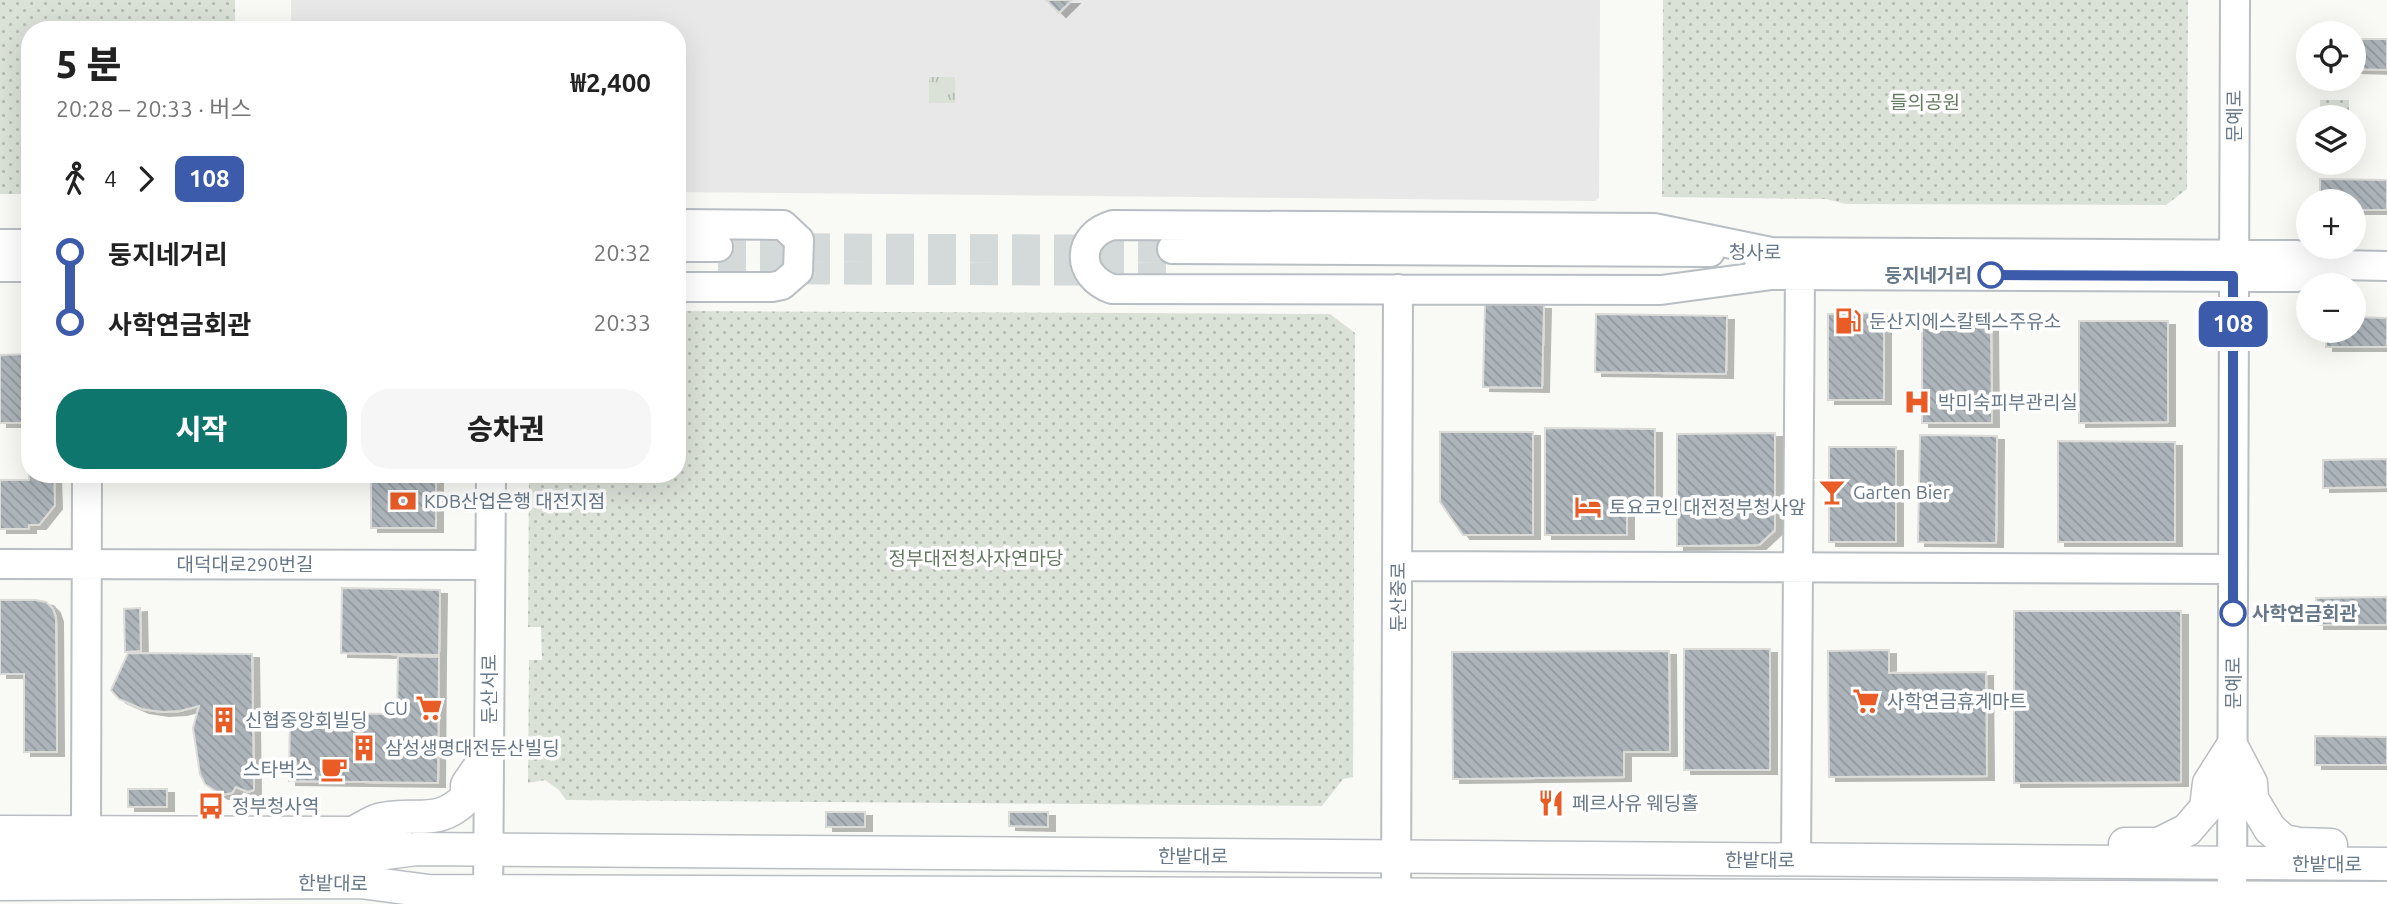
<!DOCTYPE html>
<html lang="ko">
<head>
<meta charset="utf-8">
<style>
  :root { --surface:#fff; --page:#f6f6f6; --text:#222; --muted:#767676; --accent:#0f766e }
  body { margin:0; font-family:Ubuntu,"Noto Sans KR",sans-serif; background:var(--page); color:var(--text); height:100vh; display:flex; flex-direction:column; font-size:26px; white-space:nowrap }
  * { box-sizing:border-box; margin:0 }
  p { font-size:23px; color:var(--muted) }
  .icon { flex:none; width:38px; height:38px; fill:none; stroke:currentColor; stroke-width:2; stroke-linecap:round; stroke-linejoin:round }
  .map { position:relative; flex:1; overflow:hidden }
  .side { position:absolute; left:21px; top:21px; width:665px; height:462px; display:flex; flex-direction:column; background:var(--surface); border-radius:28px; box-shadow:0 7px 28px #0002 }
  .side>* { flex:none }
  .badge { padding:0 14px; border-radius:10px; font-size:24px; line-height:46px }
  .fabs { position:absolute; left:2296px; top:21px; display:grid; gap:14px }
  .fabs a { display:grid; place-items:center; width:70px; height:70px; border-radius:50%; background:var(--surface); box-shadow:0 7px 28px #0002; font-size:35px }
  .map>.badge { position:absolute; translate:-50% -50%; box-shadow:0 0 0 4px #fff }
  .legs { display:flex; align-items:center; gap:10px; height:77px; padding:0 35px; font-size:23px }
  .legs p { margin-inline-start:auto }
  .summary { display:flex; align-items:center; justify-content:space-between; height:119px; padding:0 35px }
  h1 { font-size:38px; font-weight:800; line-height:52px }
  .cta { display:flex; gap:14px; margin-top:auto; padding:14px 35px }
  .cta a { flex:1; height:80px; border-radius:28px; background:var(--accent); color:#fff; font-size:28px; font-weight:800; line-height:80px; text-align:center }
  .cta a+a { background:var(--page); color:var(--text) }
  ul { padding:0 35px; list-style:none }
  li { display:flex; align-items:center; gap:24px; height:70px; font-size:26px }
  li i { display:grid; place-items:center; width:10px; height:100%; margin:0 9px; background:currentColor }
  li i::after { content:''; width:18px; height:18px; margin:-9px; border:5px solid; border-radius:50%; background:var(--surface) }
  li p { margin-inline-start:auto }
  li:first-child i { background:linear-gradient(#0000 50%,currentColor 0) }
  li:last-child i { background:linear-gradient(currentColor 50%,#0000 0) }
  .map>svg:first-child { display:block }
  .built { fill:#e7e8e7 }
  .grass { fill:url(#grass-tufts) }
  .park { fill:url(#park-dots) }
  .building { fill:url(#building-back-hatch); stroke:#dbdbd8; stroke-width:2; filter:url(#shadow) }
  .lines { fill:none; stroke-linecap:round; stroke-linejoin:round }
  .secondary-tunnel { stroke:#d4d9da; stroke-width:28; stroke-dasharray:28 14; stroke-linecap:butt }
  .secondary-casing { stroke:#b9bec3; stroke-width:32 }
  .primary-casing { stroke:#babec2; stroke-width:35 }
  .secondary { stroke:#fff; stroke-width:28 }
  .primary { stroke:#fff; stroke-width:32 }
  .line-1-casing { stroke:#fff; stroke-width:16 }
  .line-1 { stroke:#3d5bab; stroke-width:10 }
  .stop-1-dot { fill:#fff; stroke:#3d5bab; stroke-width:3.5 }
  .labels { text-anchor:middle; stroke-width:7; stroke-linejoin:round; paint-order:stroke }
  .park-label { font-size:19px; fill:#667a62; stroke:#fff }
  .street-label { font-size:19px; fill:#677888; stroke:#fff }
  .stop-label { font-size:19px; font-weight:bold; fill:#677888; stroke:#fff; text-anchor:end }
  .poi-label { font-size:19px; fill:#677888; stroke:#fff; text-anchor:start }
</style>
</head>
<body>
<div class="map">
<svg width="2387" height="904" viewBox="0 0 2387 904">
  <defs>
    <pattern id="grass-tufts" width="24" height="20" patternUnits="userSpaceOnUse" patternTransform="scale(1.75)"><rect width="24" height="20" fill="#dae1d7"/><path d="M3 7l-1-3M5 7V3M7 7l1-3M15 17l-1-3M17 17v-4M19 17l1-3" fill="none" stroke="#b5bbb4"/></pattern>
    <pattern id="park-dots" width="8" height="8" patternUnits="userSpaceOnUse" patternTransform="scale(1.75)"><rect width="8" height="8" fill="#dae1d7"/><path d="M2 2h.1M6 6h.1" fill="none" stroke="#b5bbb4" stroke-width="1.8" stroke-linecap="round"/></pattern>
    <pattern id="building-back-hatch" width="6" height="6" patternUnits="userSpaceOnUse" patternTransform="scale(1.75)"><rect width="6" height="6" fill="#adb5bb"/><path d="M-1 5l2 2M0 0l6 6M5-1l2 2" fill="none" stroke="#91989e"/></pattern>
    <filter id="shadow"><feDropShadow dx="7" dy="4" stdDeviation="0" flood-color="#0004"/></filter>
  </defs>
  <rect width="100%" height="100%" fill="#f9f9f6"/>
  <!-- built -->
  <path class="built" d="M291 0H1600L1599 198 1595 201 677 192V30H291Z"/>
  <!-- grass -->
  <path class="grass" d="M929 77H955V103H929Z"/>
  <!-- park -->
  <path class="park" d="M0 0H235V30H30V194H0Z
    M1663 0H2188L2187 189 2166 205 1846 204 1826 199 1662 197Z
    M2320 100H2349V117H2320Z
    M677 311 1330 314 1355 333 1353 777 1343 779 1322 806 566 800 559 790 545 780 528 783 529 660H542L541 627H528L529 474H677Z"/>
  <!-- building -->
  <path class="building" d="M1046 0H1072L1059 13Z
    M2354 39H2387V70L2354 69Z
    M2320 179 2387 180V210H2354V201H2320Z
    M1485 304 1544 305 1542 388 1483 387Z
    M1884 313V400H1828V314Z
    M1596 314 1727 316 1726 374 1595 372Z
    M2354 317 2387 318V347H2326V331H2354Z
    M2079 321H2168V422L2079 423Z
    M1922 324H1991L1992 423H1922Z
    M30 354V423H0V355Z
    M1545 428 1655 429V504H1627V535H1545Z
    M1440 432H1533V535H1463L1440 502Z
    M1775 433V530L1759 545 1677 546V434Z
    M1920 435 1997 436 1996 543 1918 542Z
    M28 441 30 474H54L55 505 39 525H29V529H0V480H29Z
    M2058 441 2175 442V542H2058Z
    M1829 447H1896V542H1829Z
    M2387 459V487L2323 488V460Z
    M371 474H436V528H371Z
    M342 588 440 590 439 655 341 653Z
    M2387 597V625H2317L2316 598Z
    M0 600H36L46 602 53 609 56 618 57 752H24V674H0Z
    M140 608 141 651 125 652 124 609Z
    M2014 611H2181V782L2014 783Z
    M1684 649H1770V770H1684Z
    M1889 650V673L1986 672 1987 776 1829 777 1828 651Z
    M1669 651 1670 752H1624V777L1453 779 1452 652Z
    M128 653 252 654 254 790 248 792 236 787 232 793 221 795 205 784 200 774 193 728 199 706 180 711 162 712 142 709 119 699 111 690Z
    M398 656 439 657 438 783 289 781 290 713 397 714Z
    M2315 736 2387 737V765H2315Z
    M128 789H167V807H128Z
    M826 812H865V827H826Z
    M1009 812H1048V827L1009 826Z"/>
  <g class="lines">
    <!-- secondary-tunnel -->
    <path class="secondary-tunnel" d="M718 247 1172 249
      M718 270 1172 272"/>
    <!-- secondary casing -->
    <g class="secondary-casing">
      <path id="secondary" d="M677 224 783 225 799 240 798 271 782 285 772 287H677
        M0 244H30
        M677 247H718
        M1172 249 1710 252
        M1754 252 2297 255 2338 265 2387 266
        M1771 252 1654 228 1113 225C1076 235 1075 276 1112 289L1661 290 1772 275
        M0 267H30
        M1754 275 2296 277 2335 266
        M0 564 490 565
        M1398 566 2233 569
        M86 832 87 474
        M1796 860 1800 275
        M488 904 491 474
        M1396 904 1398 289
        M2232 904 2235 0"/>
    </g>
    <!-- primary casing -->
    <g class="primary-casing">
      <path id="primary" d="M0 832 353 833 399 844
        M353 833C362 829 373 820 383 819 416 812 439 827 467 797V785L489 753
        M2125 844H2159L2187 830 2206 808 2209 783 2232 747 2251 783 2252 799 2270 829 2284 841 2299 844 2331 845
        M0 859 353 857 417 849 2387 864
        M0 884 360 882 429 891 2387 898"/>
    </g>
    <!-- secondary -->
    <use href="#secondary" class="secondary"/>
    <!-- primary -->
    <use href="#primary" class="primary"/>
  </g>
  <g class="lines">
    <!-- line-1 casing -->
    <g class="line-1-casing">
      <path id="line-1" d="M1991 275 2233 276V613"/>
    </g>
    <!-- line-1 -->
    <use href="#line-1" class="line-1"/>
  </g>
  <!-- icons -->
  <defs>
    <g id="fuel-bare" transform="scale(2.1)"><path d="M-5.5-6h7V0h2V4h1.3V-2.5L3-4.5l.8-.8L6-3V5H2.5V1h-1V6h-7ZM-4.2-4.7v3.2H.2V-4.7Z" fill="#e95c26" stroke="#fff" stroke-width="2.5" paint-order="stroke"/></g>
    <g id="hospital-bare" transform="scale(2.1)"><path d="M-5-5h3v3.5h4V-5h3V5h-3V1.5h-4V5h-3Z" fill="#e95c26" stroke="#fff" stroke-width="2.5" paint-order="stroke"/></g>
    <g id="bar-bare" transform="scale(2.1)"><path d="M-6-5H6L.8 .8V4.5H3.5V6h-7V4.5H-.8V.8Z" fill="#e95c26" stroke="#fff" stroke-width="2.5" paint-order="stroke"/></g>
    <g id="bank-bare" transform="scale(2.1)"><path d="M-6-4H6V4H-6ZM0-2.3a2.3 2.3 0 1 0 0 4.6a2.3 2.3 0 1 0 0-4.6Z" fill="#e95c26" stroke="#fff" stroke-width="2.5" paint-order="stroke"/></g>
    <g id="hotel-bare" transform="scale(2.1)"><path d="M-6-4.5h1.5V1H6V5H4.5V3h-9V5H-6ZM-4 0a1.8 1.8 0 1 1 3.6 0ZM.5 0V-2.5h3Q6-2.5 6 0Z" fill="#e95c26" stroke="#fff" stroke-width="2.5" paint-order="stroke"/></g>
    <g id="supermarket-bare" transform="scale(2.1)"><path d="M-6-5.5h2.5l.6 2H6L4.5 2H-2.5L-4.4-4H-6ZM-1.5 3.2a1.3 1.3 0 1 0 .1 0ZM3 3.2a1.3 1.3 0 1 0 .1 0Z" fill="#e95c26" stroke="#fff" stroke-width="2.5" paint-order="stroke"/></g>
    <g id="building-bare" transform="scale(2.1)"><path d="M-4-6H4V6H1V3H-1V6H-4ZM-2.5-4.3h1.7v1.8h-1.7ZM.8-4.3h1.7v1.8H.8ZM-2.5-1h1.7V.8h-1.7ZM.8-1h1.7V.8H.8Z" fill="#e95c26" stroke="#fff" stroke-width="2.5" paint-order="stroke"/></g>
    <g id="cafe-bare" transform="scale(2.1)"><path d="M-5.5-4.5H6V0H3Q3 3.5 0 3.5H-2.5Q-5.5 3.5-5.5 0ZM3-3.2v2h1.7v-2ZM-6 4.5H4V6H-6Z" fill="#e95c26" stroke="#fff" stroke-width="2.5" paint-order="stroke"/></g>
    <g id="restaurant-bare" transform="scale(2.1)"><path d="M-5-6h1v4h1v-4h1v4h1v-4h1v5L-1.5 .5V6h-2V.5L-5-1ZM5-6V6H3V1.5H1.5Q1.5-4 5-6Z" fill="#e95c26" stroke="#fff" stroke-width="2.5" paint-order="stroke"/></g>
    <g id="bus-bare" transform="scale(2.1)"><path d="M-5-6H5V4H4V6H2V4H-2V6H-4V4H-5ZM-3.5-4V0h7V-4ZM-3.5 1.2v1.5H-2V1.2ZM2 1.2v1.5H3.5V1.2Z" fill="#e95c26" stroke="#fff" stroke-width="2.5" paint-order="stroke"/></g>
  </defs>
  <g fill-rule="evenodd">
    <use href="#fuel-bare" x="1848" y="321"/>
    <use href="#hospital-bare" x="1917" y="402"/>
    <use href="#bar-bare" x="1832" y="492"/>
    <use href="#bank-bare" x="403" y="501"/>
    <use href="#hotel-bare" x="1588" y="507"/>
    <use href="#supermarket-bare" x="1866" y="701"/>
    <use href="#supermarket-bare" x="429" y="708"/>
    <use href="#building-bare" x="224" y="720"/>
    <use href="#building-bare" x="364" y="748"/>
    <use href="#cafe-bare" x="334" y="769"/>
    <use href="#restaurant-bare" x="1551" y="803"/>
    <use href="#bus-bare" x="211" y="806"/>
  </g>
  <!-- markers -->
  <g class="stop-1-dot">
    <circle cx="1991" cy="275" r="12"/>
    <circle cx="2233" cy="613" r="12"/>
  </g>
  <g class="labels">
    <!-- park labels -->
    <g class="park-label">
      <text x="1925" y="109">들의공원</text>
      <text x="976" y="565">정부대전청사자연마당</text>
    </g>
    <!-- street labels -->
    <g class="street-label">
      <text transform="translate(2234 116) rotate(-90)" y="7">문예로</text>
      <text x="1755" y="259">청사로</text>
      <text x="245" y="571">대덕대로290번길</text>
      <text transform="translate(1398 597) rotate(-90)" y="7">둔산중로</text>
      <text transform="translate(2233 683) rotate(-90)" y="7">문예로</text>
      <text transform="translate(489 689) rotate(-90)" y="7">둔산서로</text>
      <text x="1193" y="863">한밭대로</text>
      <text x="1760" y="867">한밭대로</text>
      <text x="2327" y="871">한밭대로</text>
      <text transform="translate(333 883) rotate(1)" y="7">한밭대로</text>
    </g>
    <!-- stop labels -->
    <g class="stop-label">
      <text x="1972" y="282">둥지네거리</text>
      <text x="2252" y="620" text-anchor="start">사학연금회관</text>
    </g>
    <!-- poi labels -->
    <g class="poi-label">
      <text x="1869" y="328">둔산지에스칼텍스주유소</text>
      <text x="1938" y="409">박미숙피부관리실</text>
      <text x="1853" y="499">Garten Bier</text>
      <text x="424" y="508">KDB산업은행 대전지점</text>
      <text x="1609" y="514">토요코인 대전정부청사앞</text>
      <text x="1887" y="708">사학연금휴게마트</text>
      <text x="408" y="715" text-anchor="end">CU</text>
      <text x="245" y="727">신협중앙회빌딩</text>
      <text x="385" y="755">삼성생명대전둔산빌딩</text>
      <text x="313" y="776" text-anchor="end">스타벅스</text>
      <text x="1572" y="810">페르사유 웨딩홀</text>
      <text x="232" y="813">정부청사역</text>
    </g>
  </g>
</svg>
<div class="fabs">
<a><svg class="icon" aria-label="locate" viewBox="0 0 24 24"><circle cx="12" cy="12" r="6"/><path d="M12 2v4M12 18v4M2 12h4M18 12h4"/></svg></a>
<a><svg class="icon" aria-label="layers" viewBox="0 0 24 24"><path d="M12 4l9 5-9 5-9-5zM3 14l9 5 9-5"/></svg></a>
<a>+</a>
<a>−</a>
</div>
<b class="badge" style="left:2233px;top:324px;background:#3d5bab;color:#fff">108</b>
<section class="side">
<div class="summary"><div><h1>5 분</h1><p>20:28 – 20:33 · 버스</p></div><b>₩2,400</b></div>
<div class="legs"><svg class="icon" aria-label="walk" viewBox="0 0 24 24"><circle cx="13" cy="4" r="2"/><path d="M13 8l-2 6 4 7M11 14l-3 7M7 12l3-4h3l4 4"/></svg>4<svg class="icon" aria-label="forward" viewBox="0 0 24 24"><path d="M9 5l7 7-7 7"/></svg><b class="badge" style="background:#3d5bab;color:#fff">108</b></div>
<ul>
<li><i style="color:#3d5bab"></i><b>둥지네거리</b><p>20:32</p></li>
<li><i style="color:#3d5bab"></i><b>사학연금회관</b><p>20:33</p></li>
</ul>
<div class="cta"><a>시작</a><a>승차권</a></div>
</section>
</div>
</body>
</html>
